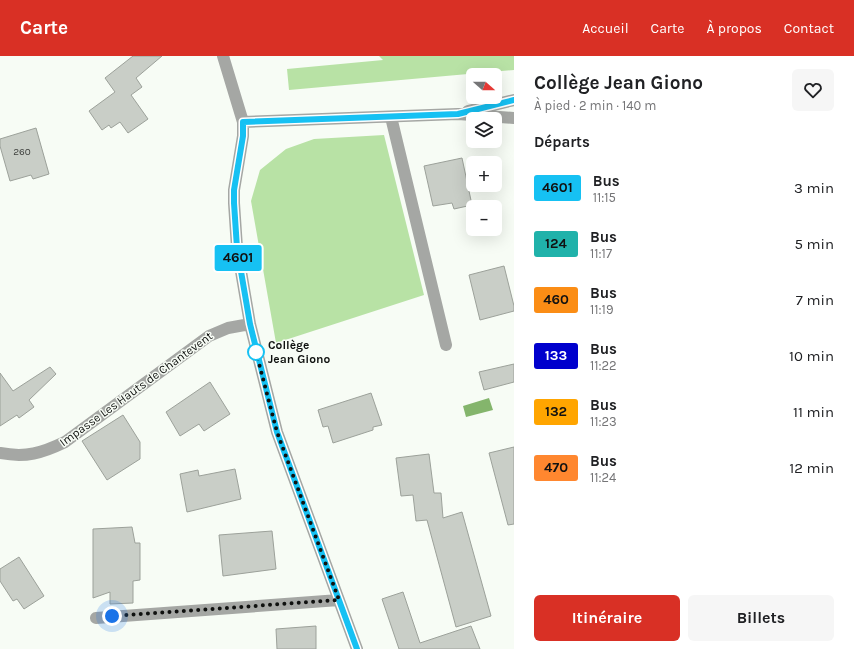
<!DOCTYPE html>
<html lang="fr">
<head>
<meta charset="utf-8">
<style>
  :root { --surface:#fff; --page:#f6f6f6; --text:#202124; --muted:#757577; --accent:#d93025 }
  body { margin:0; font-family:Karla,sans-serif; background:var(--page); color:var(--text); height:100vh; display:flex; flex-direction:column; font-size:15px; white-space:nowrap }
  * { box-sizing:border-box; margin:0 }
  p { font-size:13px; color:var(--muted) }
  .icon { flex:none; width:22px; height:22px; fill:none; stroke:currentColor; stroke-width:2; stroke-linecap:round; stroke-linejoin:round }
  .map { position:relative; flex:1; overflow:hidden }
  .panel { display:flex; flex-direction:column; background:var(--surface); width:340px }
  .panel>* { flex:none }
  .badge { padding:0 8px; border-radius:3px; font-size:14px; line-height:26px }
  .needle { width:26px; rotate:111deg }
  .tools { position:absolute; left:466px; top:12px; display:grid; gap:8px }
  .tools a { display:grid; place-items:center; width:36px; height:36px; border-radius:6px; background:var(--surface); box-shadow:0 4px 16px #0002; font-size:20px }
  .you { position:absolute; width:20px; height:20px; margin:-10px; border:3px solid #fff; border-radius:50%; background:#1a73e8; box-shadow:0 0 0 6px #1a73e833 }
  .map>.badge { position:absolute; translate:-50% -50%; box-shadow:0 0 0 2px #fff }
  h2 { padding:0 20px; font-size:15px; line-height:36px }
  .round { display:grid; place-items:center; flex:none; width:42px; height:42px; border-radius:6px; background:var(--page) }
  .headline { display:flex; align-items:center; justify-content:space-between; height:68px; padding:0 20px }
  h1 { font-size:19px; font-weight:700; line-height:30px }
  .primary-button { display:flex; gap:8px; margin-top:auto; padding:8px 20px }
  .primary-button a { flex:1; height:46px; border-radius:6px; background:var(--accent); color:#fff; font-size:16px; font-weight:700; line-height:46px; text-align:center }
  .primary-button a+a { background:var(--page); color:var(--text) }
  ul { padding:0; list-style:none }
  li { display:flex; align-items:center; gap:12px; height:56px; padding:0 20px }
  li div { flex:1 }
  li b { display:block; font-size:15px }
  li em { font-style:normal }
  li .badge { min-width:44px; font-weight:700; text-align:center }
  header { display:flex; align-items:center; gap:24px; box-sizing:border-box; height:56px; padding:0 20px; background:var(--accent); color:#fff }
  header strong { font-size:19px }
  nav { display:flex; gap:22px; margin-inline-start:auto; font-size:14px }
  main { display:flex; flex:1; min-height:0 }
  .map>svg:first-child { display:block }
  .green { fill:#b8e2a5 }
  .water { fill:#84b56c }
  .building { fill:#c9cec7; stroke:#9ca19a }
  .lines { fill:none; stroke-linecap:round; stroke-linejoin:round }
  .minor { stroke:#a5a7a4; stroke-width:12 }
  .line-casing { stroke:#fff; stroke-width:9 }
  .line { stroke:#16c1f3; stroke-width:6 }
  .walk { stroke:#0f110f; stroke-width:4; stroke-dasharray:0 7.2 }
  .stop-dot { fill:#fff; stroke:#16c1f3; stroke-width:2 }
  .labels { text-anchor:middle; stroke-width:3; stroke-linejoin:round; paint-order:stroke }
  .number-label { font-size:10px; fill:#3e403d }
  .stop-label { font-size:12px; font-weight:bold; fill:#0f110f; stroke:#f7fcf5; text-anchor:start }
  .street-label { font-size:12px; fill:#0f110f; stroke:#f7fcf5 }
</style>
</head>
<body>
<header>
<strong>Carte</strong>
<nav><a>Accueil</a><a>Carte</a><a>À propos</a><a>Contact</a></nav>
</header>
<main>
<div class="map">
<svg width="514" height="593" viewBox="0 0 514 593">
  <rect width="100%" height="100%" fill="#f7fcf5"/>
  <!-- green -->
  <path class="green" d="M379 0H514V14L289 34 287 13 383 4Z
    M384 79 424 239 276 287 251 145 260 114 286 93 314 83Z"/>
  <!-- water -->
  <path class="water" d="M489 342 493 354 466 361 463 350Z"/>
  <!-- building -->
  <path class="building" d="M133 0H162L136 22 142 31 131 39 148 63 128 77 120 66 111 72 109 69 102 74 89 55 115 36 105 22Z
    M36 72 49 118 33 123 31 119 10 125 0 90V83Z
    M462 102 472 149 454 153 452 147 433 150 424 110Z
    M504 210 514 250V255L480 264 469 219Z
    M514 308V326L484 334 479 316Z
    M50 311 56 318 29 344 34 351 19 362 17 359 0 370V317L13 335Z
    M210 326 230 358 204 375 199 368 180 380 166 356Z
    M371 337 382 369 373 371V374L333 387 328 370 323 371 318 354Z
    M123 359 140 386V403L107 424 82 385Z
    M514 391V468L508 469 489 397Z
    M429 398 434 437H441L443 462 462 456 491 560 456 571 427 464 416 465 413 439 401 440 396 402Z
    M235 413 241 443 187 456 180 418 198 414 199 420Z
    M132 471 135 487H140V524L133 525V547L110 548V536L93 542V473Z
    M272 475 276 513 223 520 219 479Z
    M19 501 44 540 24 553 17 543 13 545 0 525V513Z
    M403 536 420 587 471 570 480 593H399L382 543Z
    M316 570V593H277L276 573Z"/>
  <g class="lines">
    <!-- minor -->
    <path class="minor" d="M223 0 243 66V80L234 134V147L237 192 250 268 277 376 357 593
      M468 55 514 44
      M391 61 446 289
      M243 66 458 58 514 62
      M0 397C26 402 42 397 65 386L209 280 228 272 250 268
      M96 562 339 544"/>
  </g>
  <g class="lines">
    <!-- line casing -->
    <g class="line-casing">
      <path id="line" d="M357 593 277 376 250 268 237 192 234 147V134L243 80V66L458 58 514 44"/>
    </g>
    <!-- line -->
    <use href="#line" class="line"/>
    <!-- walk -->
    <path class="walk" d="M112 560 339 544 277 376 256 296"/>
  </g>
  <!-- markers -->
  <circle class="stop-dot" cx="256" cy="296" r="8"/>
  <g class="labels">
    <!-- number labels -->
    <g class="number-label">
      <text x="22" y="99">260</text>
    </g>
    <!-- stop labels -->
    <g class="stop-label">
      <text x="268" y="293">Collège<tspan x="268" dy="14">Jean Giono</tspan></text>
    </g>
    <!-- street labels -->
    <g class="street-label">
      <text transform="translate(136 333) rotate(-36)" y="4">Impasse Les Hauts de Chantevent</text>
    </g>
  </g>
</svg>
<div class="tools">
<a><svg class="needle" viewBox="-14 -14 28 28"><path d="M0-13l5 13h-10z" fill="#e53935"/><path d="M0 13l5-13h-10z" fill="#757577"/></svg></a>
<a><svg class="icon" aria-label="layers" viewBox="0 0 24 24"><path d="M12 4l9 5-9 5-9-5zM3 14l9 5 9-5"/></svg></a>
<a>+</a>
<a>−</a>
</div>
<div class="you" style="left:112px;top:560px"></div>
<b class="badge" style="left:238px;top:202px;background:#16c1f3;color:#111">4601</b>
</div>
<section class="panel">
<div class="headline"><div><h1>Collège Jean Giono</h1><p>À pied · 2 min · 140 m</p></div><a class="round"><svg class="icon" aria-label="heart" viewBox="0 0 24 24"><path d="M12 20l-8-8c-3-5 5-10 8-4 3-6 11-1 8 4z"/></svg></a></div>
<h2>Départs</h2>
<ul>
<li><span class="badge" style="background:#16c1f3;color:#111">4601</span><div><b>Bus</b><p>11:15</p></div><em>3 min</em></li>
<li><span class="badge" style="background:#20b2aa;color:#111">124</span><div><b>Bus</b><p>11:17</p></div><em>5 min</em></li>
<li><span class="badge" style="background:#fb8d15;color:#111">460</span><div><b>Bus</b><p>11:19</p></div><em>7 min</em></li>
<li><span class="badge" style="background:#0000cd;color:#fff">133</span><div><b>Bus</b><p>11:22</p></div><em>10 min</em></li>
<li><span class="badge" style="background:#ffa500;color:#111">132</span><div><b>Bus</b><p>11:23</p></div><em>11 min</em></li>
<li><span class="badge" style="background:#ff872f;color:#111">470</span><div><b>Bus</b><p>11:24</p></div><em>12 min</em></li>
</ul>
<div class="primary-button"><a>Itinéraire</a><a>Billets</a></div>
</section>
</main>
</body>
</html>
